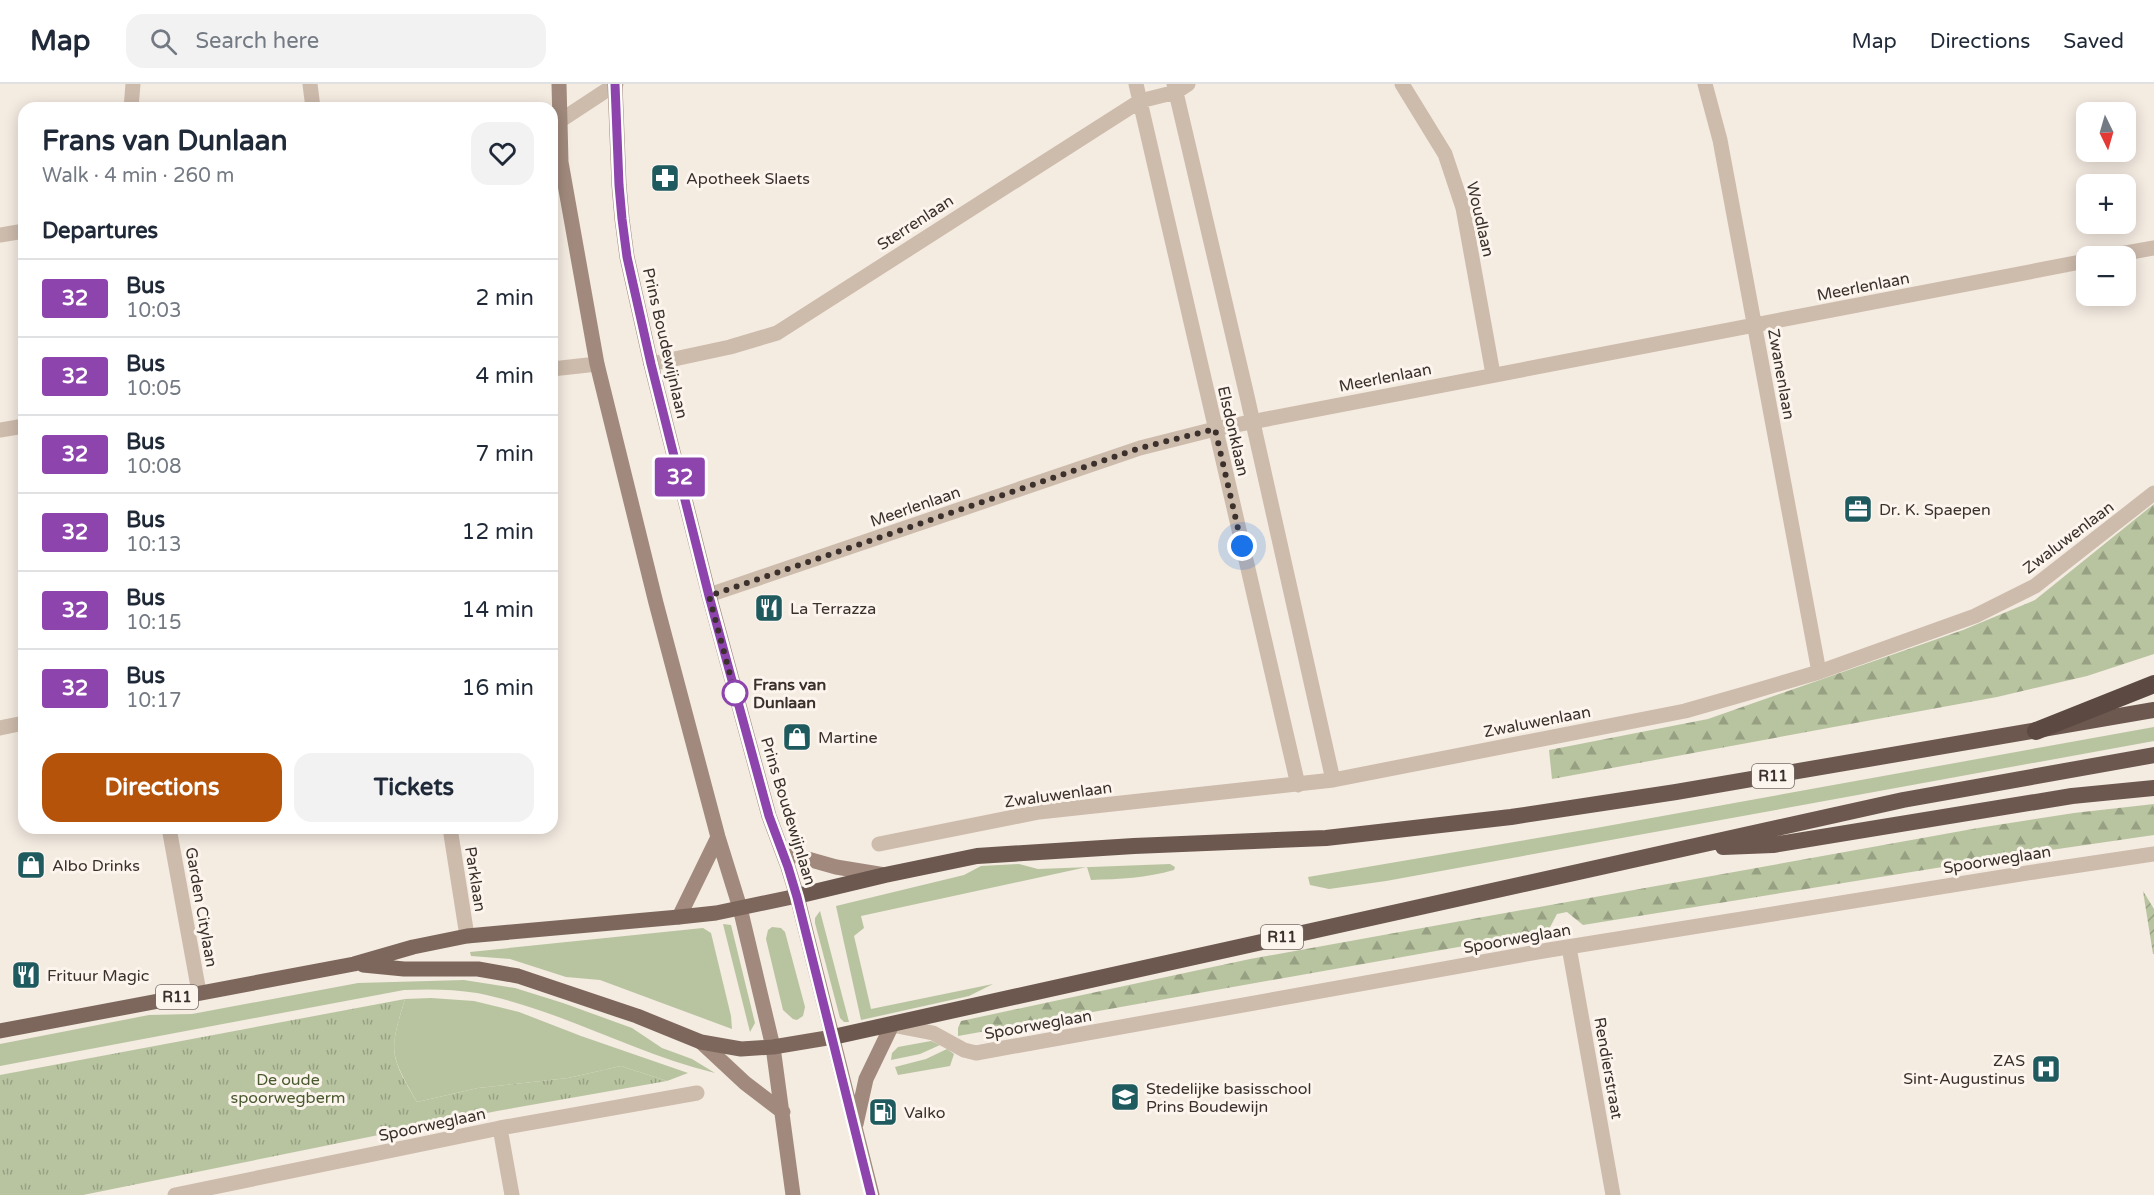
<!DOCTYPE html>
<html lang="en">
<head>
<meta charset="utf-8">
<style>
  :root { --surface:#fff; --page:#f2f2f3; --text:#1f2937; --muted:#747a83; --line:#e0e1e3; --accent:#b45309 }
  body { margin:0; font-family:"Varela Round",sans-serif; background:var(--page); color:var(--text); height:100vh; display:flex; flex-direction:column; font-size:22px; white-space:nowrap }
  * { box-sizing:border-box; margin:0 }
  p { font-size:20px; color:var(--muted) }
  .icon { flex:none; width:33px; height:33px; fill:none; stroke:currentColor; stroke-width:2; stroke-linecap:round; stroke-linejoin:round }
  .map { position:relative; flex:1; overflow:hidden }
  .side { position:absolute; left:18px; top:18px; width:540px; height:732px; display:flex; flex-direction:column; background:var(--surface); border-radius:18px; box-shadow:0 3px 15px #0003 }
  .side>* { flex:none }
  .badge { padding:0 12px; border-radius:4px; font-size:21px; line-height:39px }
  .needle { width:39px; rotate:175deg }
  .buttons { position:absolute; left:2076px; top:18px; display:grid; gap:12px }
  .buttons a { display:grid; place-items:center; width:60px; height:60px; border-radius:12px; background:var(--surface); box-shadow:0 3px 15px #0003; font-size:30px }
  .you { position:absolute; width:30px; height:30px; margin:-15px; border:4px solid #fff; border-radius:50%; background:#1a73e8; box-shadow:0 0 0 9px #1a73e833 }
  .map>.badge { position:absolute; translate:-50% -50%; box-shadow:0 0 0 3px #fff }
  h2 { padding:0 24px; font-size:22px; line-height:54px }
  .round { display:grid; place-items:center; flex:none; width:63px; height:63px; border-radius:18px; background:var(--page) }
  .summary { display:flex; align-items:center; justify-content:space-between; height:102px; padding:0 24px }
  h1 { font-size:28px; font-weight:700; line-height:45px }
  .action { display:flex; gap:12px; margin-top:auto; padding:12px 24px }
  .action a { flex:1; height:69px; border-radius:18px; background:var(--accent); color:#fff; font-size:24px; font-weight:700; line-height:69px; text-align:center }
  .action a+a { background:var(--page); color:var(--text) }
  ul { padding:0; list-style:none }
  li { display:flex; align-items:center; gap:18px; height:78px; padding:0 24px; border-top:2px solid var(--line) }
  li div { flex:1 }
  li b { display:block; font-size:22px }
  li em { font-style:normal }
  li .badge { min-width:66px; font-weight:700; text-align:center }
  header { display:flex; align-items:center; gap:36px; box-sizing:border-box; height:84px; padding:0 30px; background:var(--surface); border-bottom:2px solid var(--line) }
  header strong { font-size:28px }
  nav { display:flex; gap:33px; margin-inline-start:auto; font-size:21px }
  .search { width:420px; height:54px; background:var(--page); display:flex; align-items:center; gap:15px; box-sizing:border-box; padding:0 21px; border-radius:18px; color:var(--muted); font-size:22px }
  .map>svg:first-child { display:block }
  .grass { fill:#b8c4a0 }
  .forest { fill:url(#forest-firs) }
  .park { fill:url(#park-tufts) }
  .garden { fill:url(#garden-furrows) }
  .lines { fill:none; stroke-linecap:round; stroke-linejoin:round }
  .minor { stroke:#cdbbac; stroke-width:15 }
  .secondary { stroke:#a18a7d; stroke-width:15 }
  .primary { stroke:#7d675c; stroke-width:15 }
  .trunk { stroke:#6c584f; stroke-width:16 }
  .motorway { stroke:#5c4a42; stroke-width:18 }
  .line-casing { stroke:#fff; stroke-width:14 }
  .line { stroke:#8e44ad; stroke-width:9 }
  .walk { stroke:#3b302b; stroke-width:6; stroke-dasharray:0 10.8 }
  .stop-dot { fill:#fff; stroke:#8e44ad; stroke-width:3 }
  .labels { text-anchor:middle; stroke-width:6; stroke-linejoin:round; paint-order:stroke }
  .shield { fill:#fbf5ee; stroke:#756b66; stroke-width:1.5 }
  .shield-label { font-size:15px; font-weight:bold; fill:#3b302b }
  .poi-label { font-size:16px; fill:#3b302b; stroke:#fbf5ee; text-anchor:start }
  .street-label { font-size:16px; fill:#3b302b; stroke:#fbf5ee }
  .stop-label { font-size:16px; font-weight:bold; fill:#3b302b; stroke:#fbf5ee; text-anchor:start }
  .park-label { font-size:16px; fill:#4a5a2e; stroke:#fbf5ee }
</style>
</head>
<body>
<header>
<strong>Map</strong>
<div class="search"><svg class="icon" aria-label="search" viewBox="0 0 24 24"><circle cx="10" cy="10" r="6"/><path d="M15 15l6 6"/></svg>Search here</div>
<nav><a>Map</a><a>Directions</a><a>Saved</a></nav>
</header>
<div class="map">
<svg width="2154" height="1111" viewBox="0 0 2154 1111">
  <defs>
    <pattern id="forest-firs" width="22" height="20" patternUnits="userSpaceOnUse" patternTransform="scale(1.5)"><rect width="22" height="20" fill="#b8c4a0"/><path d="M5 1l3.5 6h-7zM16 11l3.5 6h-7z" fill="#97a083"/></pattern>
    <pattern id="park-tufts" width="24" height="20" patternUnits="userSpaceOnUse" patternTransform="scale(1.5)"><rect width="24" height="20" fill="#b8c4a0"/><path d="M3 7l-1-3M5 7V3M7 7l1-3M15 17l-1-3M17 17v-4M19 17l1-3" fill="none" stroke="#97a083"/></pattern>
    <pattern id="garden-furrows" width="10" height="10" patternUnits="userSpaceOnUse" patternTransform="scale(1.5)"><rect width="10" height="10" fill="#b8c4a0"/><path d="M-1 1l2-2M0 10L10 0M9 11l2-2" fill="none" stroke="#97a083"/></pattern>
  </defs>
  <rect width="100%" height="100%" fill="#f4ebe1"/>
  <!-- grass -->
  <path class="grass" d="M2154 643V657L1386 797 1329 805 1310 801 1308 793 1596 744Z
    M1019 780 1038 785 1170 780 1175 783 1174 786C1146 794 1120 795 1091 796L1087 783 861 832 864 844 854 852 871 925 993 900 969 912 861 936 836 822 964 791 981 782Z
    M820 827 849 938H844L840 934 815 839V834Z
    M723 840 731 841 755 939 750 948Z
    M772 843 781 844 785 848 805 923 803 932 797 936 793 935 783 926 766 855 768 846Z
    M703 844 711 849 731 932 732 945 600 896 566 893 510 875 471 872 470 868Z
    M464 896 515 904 563 919 632 944 662 964 692 975 715 989C633 969 559 925 477 909 453 905 428 905 404 906L0 982V960L149 931 192 930 358 899Z
    M431 914 474 917 519 928 581 952 688 989 667 997 621 982 568 994 478 1004 417 1018C389 969 389 968 405 915Z
    M931 957 940 961 920 970 891 976 892 969 898 963Z
    M947 965 954 970 950 982 898 991 895 983 926 975Z"/>
  <!-- forest -->
  <path class="forest" d="M2154 420V570L2087 592 1997 613 1552 695 1549 666 1708 635 1963 546 2035 516Z
    M2154 720V751L2017 771 1583 841 1567 828 1557 830 1548 847 958 952V944L961 937 1250 875 1978 744 2074 729Z"/>
  <!-- park -->
  <path class="park" d="M405 915C389 967 389 971 417 1018L478 1004 568 994 621 982 667 997 497 1027 83 1111H0V991Z"/>
  <!-- garden -->
  <path class="garden" d="M2143 807 2154 825V870H2153Z"/>
  <g class="lines">
    <!-- minor -->
    <path class="minor" d="M310 0 313 24
      M1136 0 1298 701
      M1174 0 1247 312 1333 696
      M1402 0 1445 70 1463 124 1493 290
      M1705 0 1720 56 1819 588
      M131 24 133 0
      M552 42 616 0
      M0 151 24 147
      M2109 172 2154 164
      M651 280 730 263 777 249 1140 17 1176 8 1188 0
      M552 285 597 280
      M0 346 24 342
      M709 511 1140 364 1215 345 2086 177
      M0 644 24 639
      M169 744 199 908
      M450 744 467 852
      M879 760 1039 728 1333 696 1685 627 1748 609 1819 588 1975 532 2035 502 2154 409
      M1569 863 1613 1111
      M892 941 933 949 964 966 976 969 1549 866 2040 787 2154 770
      M500 1044 512 1111
      M175 1111 500 1044 697 1009"/>
    <!-- secondary -->
    <path class="secondary" d="M559 0 561 78 597 280 656 519 718 753 740 824 773 963 793 1111
      M615 0 619 101 622 135 627 173 651 280 709 511 769 732 788 783 797 812 872 1111
      M783 768 836 783 885 791
      M679 833 718 753
      M701 958 745 999 783 1028
      M856 1040 866 995 892 941"/>
    <!-- primary -->
    <path class="primary" d="M363 881 404 885H478L518 892 637 932 701 958 741 965 773 963 833 953
      M0 947 354 880 413 863 467 852 679 833 716 829 797 812"/>
    <!-- trunk -->
    <path class="trunk" d="M1723 763 1773 761 2072 712 2154 704
      M797 812 885 791 977 772 1134 762 1326 754 1511 733 1676 708 2154 626
      M833 953 1903 716 2154 671"/>
    <!-- motorway -->
    <path class="motorway" d="M2036 647 2154 600"/>
  </g>
  <g class="lines">
    <!-- line casing -->
    <g class="line-casing">
      <path id="line" d="M615 0 619 101 622 135 627 173 651 280 709 512 769 732 788 783 797 813 871 1111"/>
    </g>
    <!-- line -->
    <use href="#line" class="line"/>
    <!-- walk -->
    <path class="walk" d="M735 609 709 512 1140 364 1215 345 1242 462"/>
  </g>
  <!-- icons -->
  <defs>
    <g id="pharmacy-square" transform="scale(1.5)"><rect x="-9" y="-9" width="18" height="18" rx="4" fill="#1f5a5e" stroke="#fbf5ee"/><path d="M-2-6h4v4h4v4h-4v4h-4v-4h-4v-4h4Z" fill="#fff"/></g>
    <g id="office-square" transform="scale(1.5)"><rect x="-9" y="-9" width="18" height="18" rx="4" fill="#1f5a5e" stroke="#fbf5ee"/><path d="M-6-3h4V-5.5h4V-3h4V5H-6ZM-1-4.5V-3h2v-1.5ZM-6 0V1H6V0Z" fill="#fff"/></g>
    <g id="restaurant-square" transform="scale(1.5)"><rect x="-9" y="-9" width="18" height="18" rx="4" fill="#1f5a5e" stroke="#fbf5ee"/><path d="M-5-6h1v4h1v-4h1v4h1v-4h1v5L-1.5 .5V6h-2V.5L-5-1ZM5-6V6H3V1.5H1.5Q1.5-4 5-6Z" fill="#fff"/></g>
    <g id="shop-square" transform="scale(1.5)"><rect x="-9" y="-9" width="18" height="18" rx="4" fill="#1f5a5e" stroke="#fbf5ee"/><path d="M-5-2.5h2.3a2.7 3.5 0 0 1 5.4 0H5L5.5 6h-11ZM-1.5-2.5h3a1.5 2.3 0 0 0-3 0Z" fill="#fff"/></g>
    <g id="hospital-square" transform="scale(1.5)"><rect x="-9" y="-9" width="18" height="18" rx="4" fill="#1f5a5e" stroke="#fbf5ee"/><path d="M-5-5h3v3.5h4V-5h3V5h-3V1.5h-4V5h-3Z" fill="#fff"/></g>
    <g id="school-square" transform="scale(1.5)"><rect x="-9" y="-9" width="18" height="18" rx="4" fill="#1f5a5e" stroke="#fbf5ee"/><path d="M0-5L7-2L0 1L-7-2ZM-4 1L0 2.5L4 1V4Q0 6-4 4Z" fill="#fff"/></g>
    <g id="fuel-square" transform="scale(1.5)"><rect x="-9" y="-9" width="18" height="18" rx="4" fill="#1f5a5e" stroke="#fbf5ee"/><path d="M-5.5-6h7V0h2V4h1.3V-2.5L3-4.5l.8-.8L6-3V5H2.5V1h-1V6h-7ZM-4.2-4.7v3.2H.2V-4.7Z" fill="#fff"/></g>
  </defs>
  <g fill-rule="evenodd">
    <use href="#pharmacy-square" x="665" y="94"/>
    <use href="#office-square" x="1858" y="425"/>
    <use href="#restaurant-square" x="769" y="524"/>
    <use href="#shop-square" x="797" y="653"/>
    <use href="#shop-square" x="31" y="781"/>
    <use href="#restaurant-square" x="26" y="891"/>
    <use href="#hospital-square" x="2046" y="985"/>
    <use href="#school-square" x="1125" y="1013"/>
    <use href="#fuel-square" x="883" y="1028"/>
  </g>
  <!-- markers -->
  <circle class="stop-dot" cx="735" cy="609" r="12"/>
  <g class="labels">
    <!-- shield labels -->
    <g class="shield">
      <rect x="1752" y="680" width="42" height="24" rx="4.5"/>
      <rect x="1261" y="841" width="42" height="24" rx="4.5"/>
      <rect x="156" y="901" width="42" height="24" rx="4.5"/>
    </g>
    <g class="shield-label">
      <text x="1773" y="697">R11</text>
      <text x="1282" y="858">R11</text>
      <text x="177" y="918">R11</text>
    </g>
    <!-- poi labels -->
    <g class="poi-label">
      <text x="686" y="100">Apotheek Slaets</text>
      <text x="1879" y="431">Dr. K. Spaepen</text>
      <text x="790" y="530">La Terrazza</text>
      <text x="818" y="659">Martine</text>
      <text x="52" y="787">Albo Drinks</text>
      <text x="47" y="897">Frituur Magic</text>
      <text x="2025" y="982" text-anchor="end">ZAS<tspan x="2025" dy="18">Sint-Augustinus</tspan></text>
      <text x="1146" y="1010">Stedelijke basisschool<tspan x="1146" dy="18">Prins Boudewijn</tspan></text>
      <text x="904" y="1034">Valko</text>
    </g>
    <!-- street labels -->
    <g class="street-label">
      <text transform="translate(1481 135) rotate(77)" y="6">Woudlaan</text>
      <text transform="translate(915 138) rotate(-33)" y="6">Sterrenlaan</text>
      <text transform="translate(1863 202) rotate(-11)" y="6">Meerlenlaan</text>
      <text transform="translate(666 259) rotate(77)" y="6">Prins Boudewijnlaan</text>
      <text transform="translate(1782 290) rotate(80)" y="6">Zwanenlaan</text>
      <text transform="translate(1385 293) rotate(-11)" y="6">Meerlenlaan</text>
      <text transform="translate(1234 347) rotate(77)" y="6">Elsdonklaan</text>
      <text transform="translate(915 422) rotate(-19)" y="6">Meerlenlaan</text>
      <text transform="translate(2068 453) rotate(-37)" y="6">Zwaluwenlaan</text>
      <text transform="translate(1537 637) rotate(-11)" y="6">Zwaluwenlaan</text>
      <text transform="translate(1058 710) rotate(-8)" y="6">Zwaluwenlaan</text>
      <text transform="translate(789 727) rotate(73)" y="6">Prins Boudewijnlaan</text>
      <text transform="translate(1997 775) rotate(-9)" y="6">Spoorweglaan</text>
      <text transform="translate(476 795) rotate(81)" y="6">Parklaan</text>
      <text transform="translate(202 823) rotate(80)" y="6">Garden Citylaan</text>
      <text transform="translate(1517 854) rotate(-10)" y="6">Spoorweglaan</text>
      <text transform="translate(1038 940) rotate(-10)" y="6">Spoorweglaan</text>
      <text transform="translate(1609 984) rotate(80)" y="6">Rendierstraat</text>
      <text transform="translate(432 1040) rotate(-12)" y="6">Spoorweglaan</text>
    </g>
    <!-- stop labels -->
    <g class="stop-label">
      <text x="753" y="606">Frans van<tspan x="753" dy="18">Dunlaan</tspan></text>
    </g>
    <!-- park labels -->
    <g class="park-label">
      <text x="288" y="1001">De oude<tspan x="288" dy="18">spoorwegberm</tspan></text>
    </g>
  </g>
</svg>
<div class="buttons">
<a><svg class="needle" viewBox="-14 -14 28 28"><path d="M0-13l5 13h-10z" fill="#e53935"/><path d="M0 13l5-13h-10z" fill="#747a83"/></svg></a>
<a>+</a>
<a>−</a>
</div>
<div class="you" style="left:1242px;top:462px"></div>
<b class="badge" style="left:680px;top:393px;background:#8e44ad;color:#fff">32</b>
<section class="side">
<div class="summary"><div><h1>Frans van Dunlaan</h1><p>Walk · 4 min · 260 m</p></div><a class="round"><svg class="icon" aria-label="heart" viewBox="0 0 24 24"><path d="M12 20l-8-8c-3-5 5-10 8-4 3-6 11-1 8 4z"/></svg></a></div>
<h2>Departures</h2>
<ul>
<li><span class="badge" style="background:#8e44ad;color:#fff">32</span><div><b>Bus</b><p>10:03</p></div><em>2 min</em></li>
<li><span class="badge" style="background:#8e44ad;color:#fff">32</span><div><b>Bus</b><p>10:05</p></div><em>4 min</em></li>
<li><span class="badge" style="background:#8e44ad;color:#fff">32</span><div><b>Bus</b><p>10:08</p></div><em>7 min</em></li>
<li><span class="badge" style="background:#8e44ad;color:#fff">32</span><div><b>Bus</b><p>10:13</p></div><em>12 min</em></li>
<li><span class="badge" style="background:#8e44ad;color:#fff">32</span><div><b>Bus</b><p>10:15</p></div><em>14 min</em></li>
<li><span class="badge" style="background:#8e44ad;color:#fff">32</span><div><b>Bus</b><p>10:17</p></div><em>16 min</em></li>
</ul>
<div class="action"><a>Directions</a><a>Tickets</a></div>
</section>
</div>
</body>
</html>
